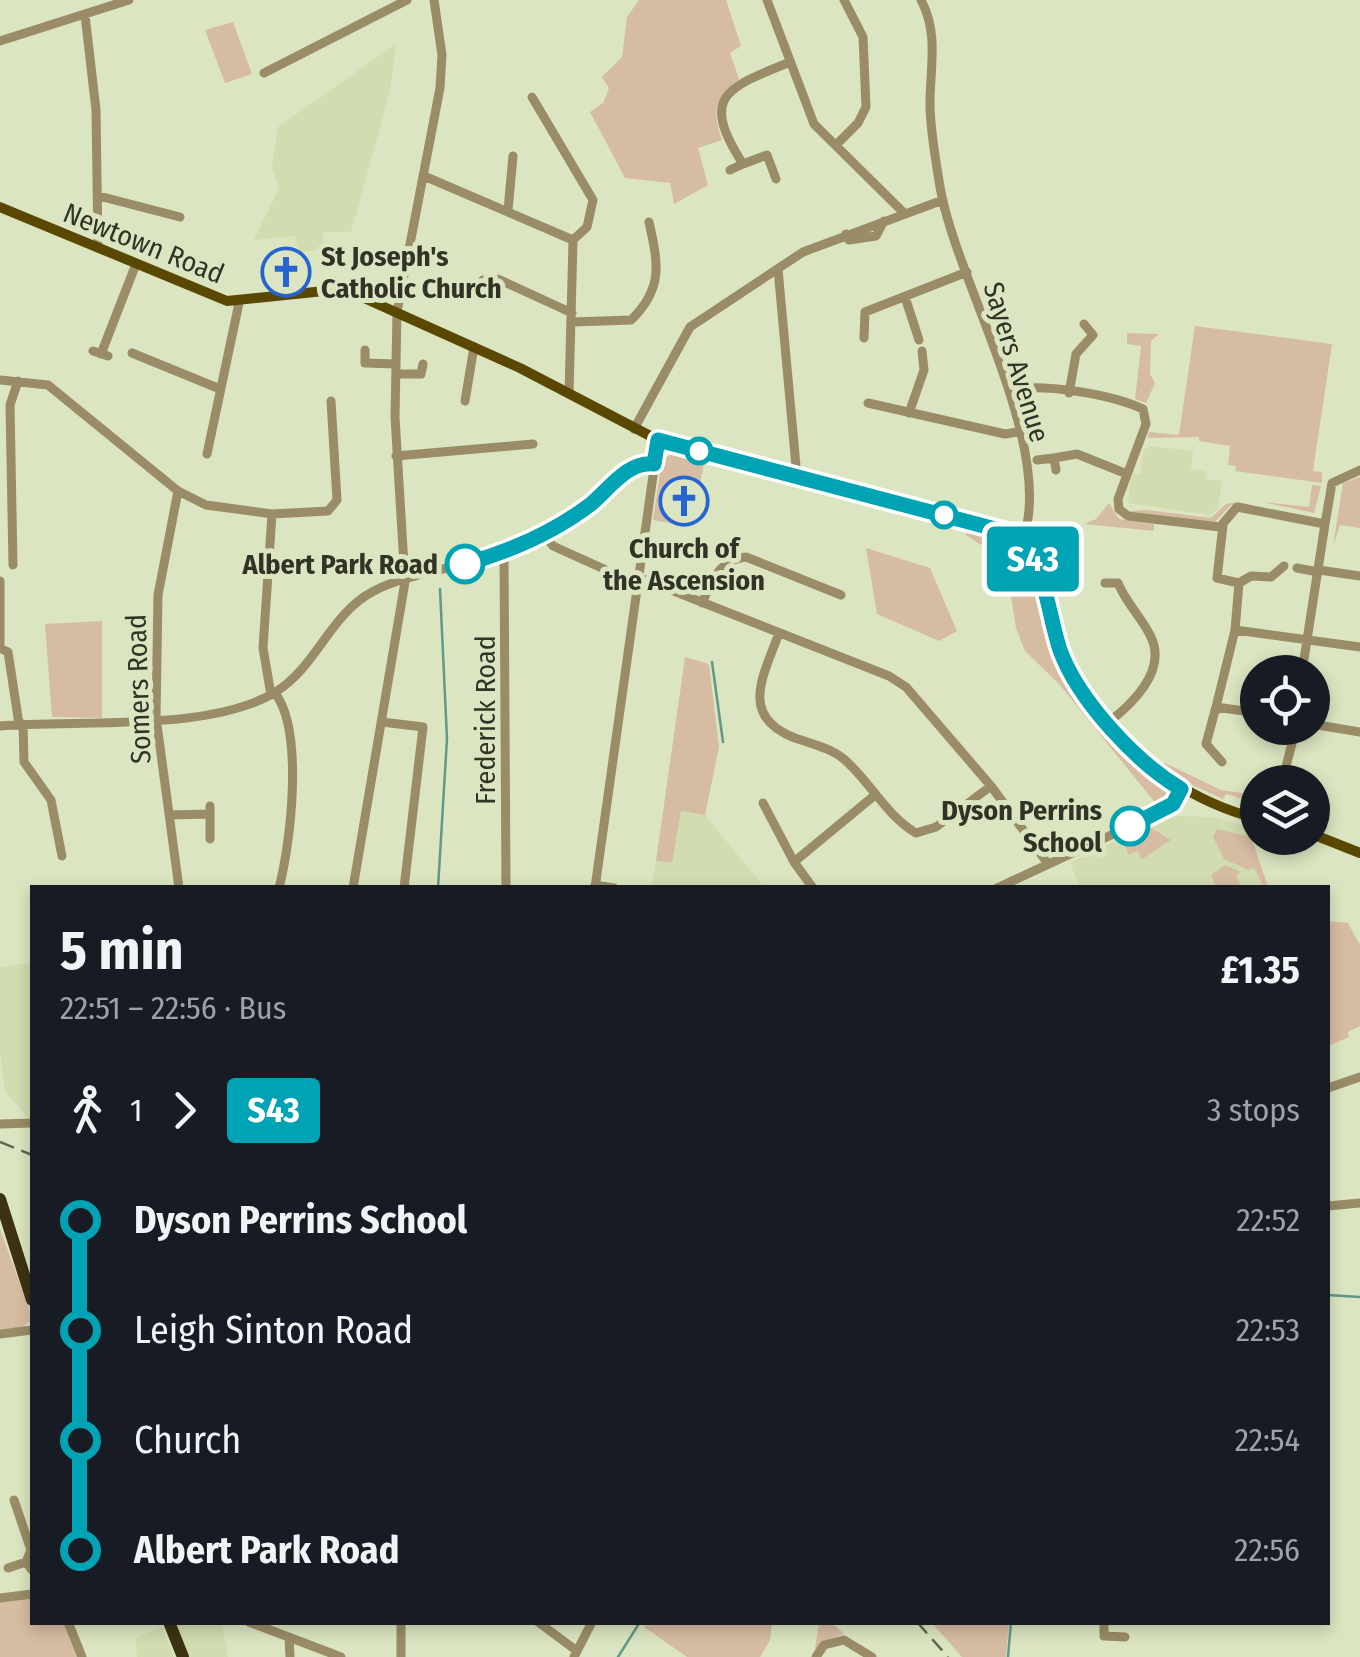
<!DOCTYPE html>
<html lang="en">
<head>
<meta charset="utf-8">
<style>
  :root { --surface:#171b24; --page:#242831; --text:#f1f3f6; --muted:#9ea1a6 }
  body { margin:0; font-family:"Fira Sans Condensed",sans-serif; background:var(--page); color:var(--text); height:100vh; display:flex; flex-direction:column; font-size:38px; white-space:nowrap }
  * { box-sizing:border-box; margin:0 }
  p { font-size:32px; color:var(--muted) }
  .icon { flex:none; width:55px; height:55px; fill:none; stroke:currentColor; stroke-width:2; stroke-linecap:round; stroke-linejoin:round }
  .map { position:relative; flex:1; overflow:hidden }
  .side { position:absolute; left:30px; top:885px; width:1300px; height:740px; display:flex; flex-direction:column; background:var(--surface); border-radius:0px; box-shadow:0 5px 15px #0003 }
  .side>* { flex:none }
  .badge { padding:0 20px; border-radius:8px; font-size:35px; line-height:65px }
  .controls { position:absolute; left:1240px; top:655px; display:grid; gap:20px }
  .controls a { display:grid; place-items:center; width:90px; height:90px; border-radius:50%; background:var(--surface); box-shadow:0 5px 15px #0003; font-size:50px }
  .map>.badge { position:absolute; translate:-50% -50%; box-shadow:0 0 0 5px #fff }
  .legs { display:flex; align-items:center; gap:15px; height:110px; padding:0 30px; font-size:32px }
  .legs p { margin-inline-start:auto }
  .headline { display:flex; align-items:center; justify-content:space-between; height:170px; padding:0 30px }
  h1 { font-size:55px; font-weight:700; line-height:75px }
  ul { padding:0 30px; list-style:none }
  li { display:flex; align-items:center; gap:35px; height:110px; font-size:38px }
  li i { display:grid; place-items:center; width:15px; height:100%; margin:0 12px; background:currentColor }
  li i::after { content:''; width:25px; height:25px; margin:-12px; border:8px solid; border-radius:50%; background:var(--surface) }
  li p { margin-inline-start:auto }
  li:first-child i { background:linear-gradient(#0000 50%,currentColor 0) }
  li:last-child i { background:linear-gradient(currentColor 50%,#0000 0) }
  .map>svg:first-child { display:block }
  .built { fill:#d1dcb1 }
  .green { fill:#d7bca4 }
  .lines { fill:none; stroke-linecap:round; stroke-linejoin:round }
  .stream { stroke:#60988a; stroke-width:2.5 }
  .minor { stroke:#998c66; stroke-width:9 }
  .major { stroke:#5b4800; stroke-width:10 }
  .highway { stroke:#3c3213; stroke-width:12 }
  .rail { stroke:#606550; stroke-width:2.5; stroke-dasharray:15 8; stroke-linecap:butt }
  .line-1-casing { stroke:#fff; stroke-width:22 }
  .line-1 { stroke:#00a3b4; stroke-width:15 }
  .stop-1-dot { fill:#fff; stroke:#00a3b4; stroke-width:5 }
  .labels { text-anchor:middle; stroke-width:10; stroke-linejoin:round; paint-order:stroke }
  .street-label { font-size:28px; fill:#303325; stroke:#dbe5c1 }
  .poi-label { font-size:28px; font-weight:bold; fill:#303325; stroke:#dbe5c1; text-anchor:start }
  .stop-label { font-size:28px; font-weight:bold; fill:#303325; stroke:#dbe5c1; text-anchor:end }
</style>
</head>
<body>
<div class="map">
<svg width="1360" height="1657" viewBox="0 0 1360 1657">
  <rect width="100%" height="100%" fill="#dbe5c1"/>
  <!-- built -->
  <path class="built" d="M396 44 390 91 351 232H322L325 248 300 253 295 236 254 240 279 188 272 167 278 127Z
    M1149 446 1193 451 1191 469 1206 471V479L1222 481 1218 509 1209 515 1128 503 1130 482 1134 473 1140 474 1143 451Z
    M681 810 705 815 764 887 651 888 656 861 672 863Z
    M1178 816 1214 817 1248 827 1268 887H1080L1070 863 1151 824Z
    M32 963V1118H28L5 1091 0 1053V967Z
    M176 1623H222L228 1657H187Z
    M162 1627 174 1657H137L136 1638Z"/>
  <!-- green -->
  <path class="green" d="M639 0H726L741 46 730 53 739 79C714 99 712 110 722 140L698 148 708 185 674 204 670 183 625 178 590 112 603 103 609 88 602 77 622 57 627 17Z
    M233 22 252 74 225 83 205 30Z
    M1195 326 1332 344 1313 471 1322 472V483L1235 471 1236 466 1228 465 1230 446 1199 441V437L1147 438 1149 432 1179 435Z
    M1127 333 1159 334 1151 341 1150 374 1155 383 1146 403 1135 399 1141 346 1127 344Z
    M672 454 705 460 690 527 653 520 662 460Z
    M1360 477V528L1340 525 1333 546 1343 483Z
    M1312 485 1321 486 1314 513 1262 502 1309 507Z
    M1239 502 1255 506 1231 505 1214 523 1127 511 1147 510 1211 518 1226 504Z
    M1109 503 1119 519 1154 524V531L1084 524 1096 519Z
    M968 528 1003 537 1020 550 1070 681 1130 757 1169 792 1167 803 1157 805 1060 685 1025 651 1016 628 1007 571 992 552 966 535Z
    M866 548 930 568 957 631 939 641 877 614Z
    M102 621V718L52 717 45 624Z
    M685 657 709 664 719 747 705 815 681 811 672 863 656 861Z
    M1165 763 1221 790 1257 795V803L1226 794 1223 799 1162 771Z
    M1151 828 1171 840 1142 859 1137 851 1129 855 1122 840Z
    M1217 829 1251 837 1268 887H1264L1254 868 1249 870 1224 859 1213 837Z
    M1225 865 1241 872 1236 876 1241 887H1216L1211 875Z
    M1328 921 1348 923 1360 945V1026L1348 1032 1349 1037 1328 1046Z
    M0 1229 29 1308 30 1321 22 1328 0 1329Z
    M32 1598V1622L65 1623 78 1657H0V1601Z
    M647 1622H772V1623L770 1640 760 1657H687L644 1627Z
    M819 1623H832L844 1634 825 1641 814 1655Z
    M932 1623H1009L1006 1657H962Z"/>
  <g class="lines">
    <!-- stream -->
    <path class="stream" d="M712 662 723 742
      M438 888 447 739 440 589
      M1328 1295 1360 1297
      M618 1657 640 1622
      M1008 1657 1011 1622"/>
    <!-- minor -->
    <path class="minor" d="M767 0 814 124 905 214
      M921 0C939 34 930 66 930 104 930 130 936 161 940 187 956 281 1056 447 1023 539
      M85 15 96 110 98 248
      M0 41 129 0
      M264 73 407 0
      M532 97 593 200 587 227 573 240
      M836 145 858 123 866 107 863 37 844 0
      M743 164 767 155 776 179
      M730 170 743 164C700 97 725 88 788 63
      M424 176 573 240 569 394
      M99 196 180 217
      M508 210 513 156
      M846 234 849 240 876 236 884 221
      M778 269 797 477
      M483 280 491 284 498 279 572 313
      M905 297 919 340
      M572 322 631 320C664 288 658 263 649 222
      M864 338 865 312 967 272
      M365 350V363L396 364
      M93 351 108 356
      M132 353 220 389
      M101 354 136 264
      M396 374H421L423 364
      M0 380 48 385 178 491 206 505 272 514 328 511 337 500 331 401
      M1009 390C1044 383 1110 394 1143 409L1146 424 1118 499 1119 509 1128 516 1220 527 1237 507 1325 524 1332 483 1360 470
      M1069 393 1076 354 1093 335 1084 324
      M465 401 474 347
      M868 403 1005 434 1018 432
      M909 413 924 370 922 351
      M634 429 690 327 803 252 943 200
      M207 454 239 303
      M396 456 533 444
      M1037 460 1054 458
      M1056 470 1054 458 1077 454 1127 474
      M178 491 158 595 156 717 179 888
      M1223 525 1217 578 1239 583
      M544 535 553 546 604 569
      M504 553 506 888
      M13 565 10 405 18 381
      M1297 568 1318 572
      M1319 570 1360 576
      M638 577 889 676 906 687 991 786 1048 864
      M0 581V648L8 652 19 724
      M1105 583H1118C1126 603 1142 618 1151 637 1167 671 1132 704 1109 722
      M1239 583 1235 630 1360 647
      M1239 583 1251 576 1271 577 1284 566
      M702 603C713 580 718 560 746 557L841 595
      M1235 630 1216 707 1258 713
      M779 633C764 675 738 716 795 738 812 744 831 748 845 760 871 783 886 815 916 833L936 827 991 786
      M1302 672 1325 524
      M275 693C304 731 291 842 279 888
      M271 695 263 648 272 514
      M1216 707 1206 744 1222 762
      M382 722 423 727 404 888
      M23 724 24 762 51 800 62 856
      M1312 724 1360 732
      M0 726C78 719 223 734 284 686 318 660 333 613 372 592 405 573 466 567 504 553 557 534 592 496 637 465L654 464
      M1282 782 1296 728
      M763 803 794 862
      M210 806V839
      M169 815 210 814
      M595 885 614 888
      M353 888 405 582 395 417 397 312 440 88 442 55 434 0
      M595 888 658 440
      M813 888 794 862 875 795
      M997 888 1167 809 1181 789
      M1328 1088 1360 1077
      M0 1124 32 1123
      M1328 1206 1360 1203
      M0 1334 32 1330
      M14 1500 31 1550 26 1562 32 1570
      M8 1568 26 1562
      M0 1598 32 1594
      M68 1622 82 1657
      M249 1622 341 1657
      M538 1622 577 1651
      M1104 1622V1636L1125 1637
      M289 1637 290 1657
      M401 1657V1622
      M574 1657 592 1622
      M816 1657 824 1645 844 1640 872 1657"/>
    <!-- major -->
    <path class="major" d="M0 207 227 301 344 289 520 368 658 440 1018 535C1045 563 1048 614 1060 650 1069 674 1086 694 1102 714 1146 768 1190 801 1258 819
      M1312 834 1360 853"/>
    <!-- highway -->
    <path class="highway" d="M0 1199 32 1300
      M169 1622 183 1657"/>
    <!-- rail -->
    <path class="rail" d="M0 1142 32 1155
      M917 1622 948 1657"/>
  </g>
  <g class="lines">
    <!-- line-1 casing -->
    <g class="line-1-casing">
      <path id="line-1" d="M465 564C511 551 553 533 591 504 610 488 628 461 654 464L658 440 1018 535C1045 563 1048 614 1060 650 1078 700 1136 762 1181 789L1173 804 1130 826"/>
    </g>
    <!-- line-1 -->
    <use href="#line-1" class="line-1"/>
  </g>
  <!-- icons -->
  <defs>
    <g id="church-ring" transform="scale(2.5)"><circle r="9.5" fill="#dbe5c1" stroke="#2665d1" stroke-width="1.5"/><path d="M-1.2-6h2.4v3.5h3.3v2.4h-3.3V6h-2.4V-.1h-3.3v-2.4h3.3Z" fill="#2665d1"/></g>
  </defs>
  <g fill-rule="evenodd">
    <use href="#church-ring" x="286" y="272"/>
    <use href="#church-ring" x="684" y="501"/>
  </g>
  <!-- markers -->
  <g class="stop-1-dot">
    <circle cx="699" cy="451" r="12"/>
    <circle cx="944" cy="515" r="12"/>
    <circle cx="465" cy="564" r="18"/>
    <circle cx="1130" cy="826" r="18"/>
  </g>
  <g class="labels">
    <!-- street labels -->
    <g class="street-label">
      <text transform="translate(144 243) rotate(22)" y="10">Newtown Road</text>
      <text transform="translate(1017 362) rotate(73)" y="10">Sayers Avenue</text>
      <text transform="translate(138 689) rotate(-92)" y="10">Somers Road</text>
      <text transform="translate(485 720) rotate(-90)" y="10">Frederick Road</text>
    </g>
    <!-- poi labels -->
    <g class="poi-label">
      <text x="321" y="266">St Joseph's<tspan x="321" dy="32">Catholic Church</tspan></text>
      <text x="684" y="558" text-anchor="middle">Church of<tspan x="684" dy="32">the Ascension</tspan></text>
    </g>
    <!-- stop labels -->
    <g class="stop-label">
      <text x="438" y="574">Albert Park Road</text>
      <text x="1102" y="820">Dyson Perrins<tspan x="1102" dy="32">School</tspan></text>
    </g>
  </g>
</svg>
<div class="controls">
<a><svg class="icon" aria-label="locate" viewBox="0 0 24 24"><circle cx="12" cy="12" r="6"/><path d="M12 2v4M12 18v4M2 12h4M18 12h4"/></svg></a>
<a><svg class="icon" aria-label="layers" viewBox="0 0 24 24"><path d="M12 4l9 5-9 5-9-5zM3 14l9 5 9-5"/></svg></a>
</div>
<b class="badge" style="left:1033px;top:559px;background:#00a3b4;color:#fff">S43</b>
<section class="side">
<div class="headline"><div><h1>5 min</h1><p>22:51 – 22:56 · Bus</p></div><b>£1.35</b></div>
<div class="legs"><svg class="icon" aria-label="walk" viewBox="0 0 24 24"><circle cx="13" cy="4" r="2"/><path d="M13 8l-2 6 4 7M11 14l-3 7M7 12l3-4h3l4 4"/></svg>1<svg class="icon" aria-label="forward" viewBox="0 0 24 24"><path d="M9 5l7 7-7 7"/></svg><b class="badge" style="background:#00a3b4;color:#fff">S43</b><p>3 stops</p></div>
<ul>
<li><i style="color:#00a3b4"></i><b>Dyson Perrins School</b><p>22:52</p></li>
<li><i style="color:#00a3b4"></i><span>Leigh Sinton Road</span><p>22:53</p></li>
<li><i style="color:#00a3b4"></i><span>Church</span><p>22:54</p></li>
<li><i style="color:#00a3b4"></i><b>Albert Park Road</b><p>22:56</p></li>
</ul>
</section>
</div>
</body>
</html>
